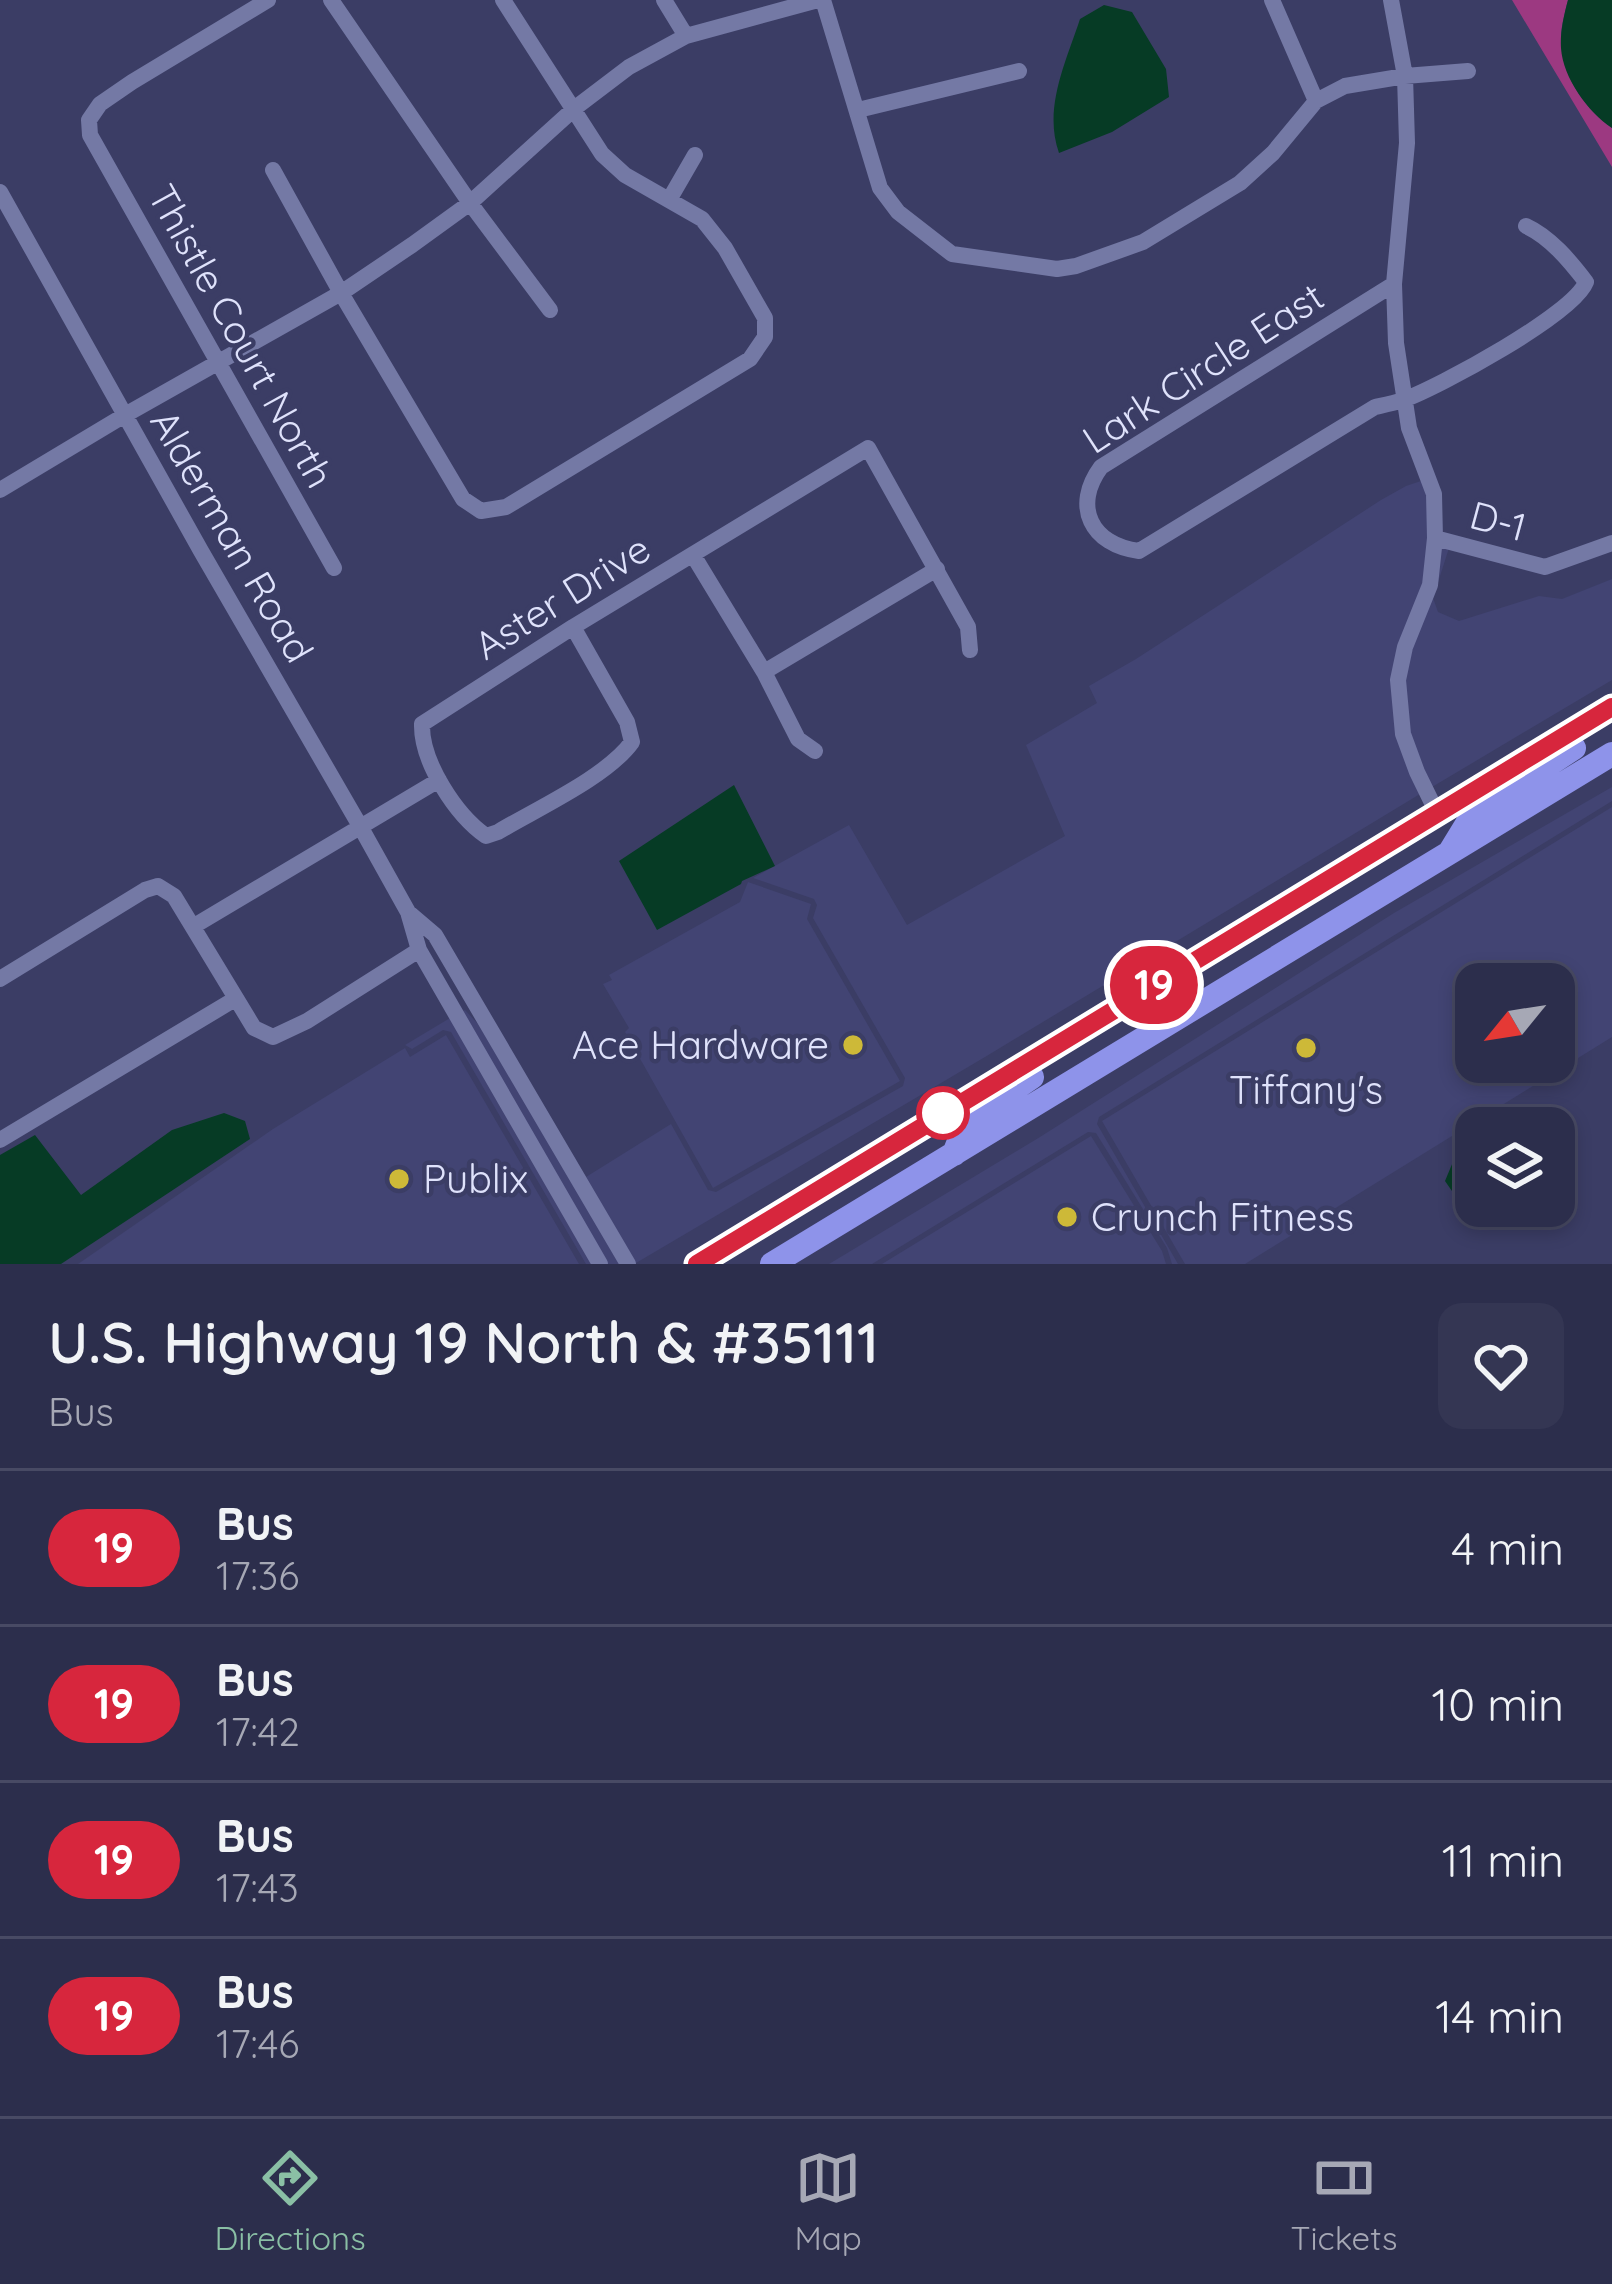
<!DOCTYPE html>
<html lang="en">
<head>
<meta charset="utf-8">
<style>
  :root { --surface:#2c2e4c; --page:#343653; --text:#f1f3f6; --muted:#a6a8b5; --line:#484a64; --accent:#8abfa5 }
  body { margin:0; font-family:Quicksand,sans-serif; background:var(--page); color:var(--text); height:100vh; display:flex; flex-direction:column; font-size:45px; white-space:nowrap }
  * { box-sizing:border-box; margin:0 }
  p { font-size:39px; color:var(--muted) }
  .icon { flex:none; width:66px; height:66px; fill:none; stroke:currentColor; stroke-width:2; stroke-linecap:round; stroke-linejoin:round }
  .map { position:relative; height:1264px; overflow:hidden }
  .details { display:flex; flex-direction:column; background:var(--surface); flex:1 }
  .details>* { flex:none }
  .badge { padding:0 24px; border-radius:39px; font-size:42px; line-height:78px }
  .needle { width:78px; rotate:240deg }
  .fabs { position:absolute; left:1455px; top:963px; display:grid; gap:24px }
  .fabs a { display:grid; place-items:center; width:120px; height:120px; border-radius:24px; background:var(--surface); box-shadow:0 6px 18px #0003,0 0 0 3px var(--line); font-size:60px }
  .map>.badge { position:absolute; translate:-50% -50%; box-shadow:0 0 0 6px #fff }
  .round { display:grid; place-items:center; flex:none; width:126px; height:126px; border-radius:24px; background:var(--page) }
  .overview { display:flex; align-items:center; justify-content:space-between; height:204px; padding:0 48px }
  h1 { font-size:57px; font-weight:600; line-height:90px }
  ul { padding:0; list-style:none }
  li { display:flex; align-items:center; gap:36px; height:156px; padding:0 48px; border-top:3px solid var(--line) }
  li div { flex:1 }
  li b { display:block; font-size:45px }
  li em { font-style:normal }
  li .badge { min-width:132px; font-weight:700; text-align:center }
  .menu { display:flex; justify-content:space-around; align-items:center; height:168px; border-top:3px solid var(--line); background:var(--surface); font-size:33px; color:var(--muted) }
  .menu a { display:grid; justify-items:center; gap:6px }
  .menu .active { color:var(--accent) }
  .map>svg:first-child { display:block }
  .built { fill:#424473; fill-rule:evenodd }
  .green { fill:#9c3981 }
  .water { fill:#063b25 }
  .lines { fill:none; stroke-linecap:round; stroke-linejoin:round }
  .minor { stroke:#7479a5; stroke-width:16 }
  .highway { stroke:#8e93ea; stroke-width:24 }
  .line-casing { stroke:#fff; stroke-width:27 }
  .line { stroke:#d7263d; stroke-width:18 }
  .poi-dot { fill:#cdb938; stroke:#3b3d65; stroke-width:4.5 }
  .stop-dot { fill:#fff; stroke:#d7263d; stroke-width:6 }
  .labels { text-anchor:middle; stroke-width:9; stroke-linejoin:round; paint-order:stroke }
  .street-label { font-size:39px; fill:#dfe2fb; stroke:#3b3d65 }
  .poi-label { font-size:39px; fill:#dfe2fb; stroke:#3b3d65; text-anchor:start }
</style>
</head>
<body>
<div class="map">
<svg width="1612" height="1264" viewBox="0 0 1612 1264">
  <rect width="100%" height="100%" fill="#3b3d65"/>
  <!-- built -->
  <path class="built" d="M1421 481 1427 496 1428 538 1423 584 1398 646 1391 681 1420 794 985 1057 636 1263 586 1177 671 1124 708 1190 716 1192 903 1086 905 1078 813 918 817 905 814 899 753 878 849 825 907 925 1065 836 1026 745 1097 703 1089 686 1136 659 1381 500 1406 486Z
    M1441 546 1449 548 1433 598 1438 612 1459 621 1539 596 1562 599 1612 579V680L1432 787 1409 732 1404 680Z
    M1612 787V801L1099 1117 1097 1124 1178 1264H1172L1167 1248 1096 1133 1088 1132 872 1264H829L1040 1137 1394 913Z
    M1612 807V1037L1245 1264H1185L1102 1121ZM1476 984H1554V1062H1476Z
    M748 882 811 904 807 919 900 1081 713 1188 625 1032 629 1028 603 984 612 980 609 975 740 902Z
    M465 1010 478 1024 621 1264H608L462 1011Z
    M450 1018 592 1264H586L451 1032 443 1030 412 1049 405 1045Z
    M446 1035 579 1264H78L273 1129 405 1048 410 1057Z
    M1091 1136 1162 1251 1166 1264H882Z"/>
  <!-- green -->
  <path class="green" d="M1512 0H1568C1565 12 1561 26 1561 38 1560 72 1584 109 1612 128V167Z"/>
  <!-- water -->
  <path class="water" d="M1568 0H1612V128C1588 112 1563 78 1561 48 1560 32 1564 15 1568 0Z
    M1104 5 1132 12 1166 69 1169 97 1112 132 1059 153C1043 108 1066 62 1080 19Z
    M734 785 775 866 742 881 741 884 657 930 619 861Z
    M224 1113 245 1121 250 1139 61 1264H0V1155L35 1135 81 1195 172 1130Z
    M1476 1142V1206L1552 1208 1533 1219 1470 1217 1445 1181 1460 1145Z"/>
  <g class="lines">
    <!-- minor -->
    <path class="minor" d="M268 0 132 82 100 104 89 120 90 135 334 568
      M331 0 470 203 550 310
      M664 0 686 36
      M823 0 880 188 898 212 952 254 1057 269 1076 266 1143 242 1240 183 1273 153 1316 101 1345 86 1405 76 1468 71
      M1272 0 1316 101
      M1391 0 1405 76 1407 143 1394 284 1396 343 1409 428 1434 494 1435 538 1430 585 1405 647 1398 680 1403 734 1417 772 1437 813
      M858 110 1019 71
      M273 170 341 293 463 499 481 511 506 507 750 359 765 337V318L725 248 702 219 625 175 602 154 503 0
      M0 192 201 551 360 826 408 912 419 950 600 1264
      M669 200 695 155
      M1394 284 1101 467C1072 506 1091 545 1139 551L1375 407C1384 405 1394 403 1403 400 1439 387 1574 314 1586 282 1570 261 1550 237 1526 226
      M0 490 125 415 341 293 412 245 470 203 575 108 629 67 686 36 818 0
      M1435 538 1545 567 1612 543
      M693 555 764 672 798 739 815 751
      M573 627 627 722 632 742C607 777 536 809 498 832L486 836C456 815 421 762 422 724L573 627 868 448 968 627 970 650
      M764 672 937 569
      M408 912 435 935 628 1264
      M194 926 439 780
      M0 979 145 890 158 886 174 896 254 1028 273 1037 307 1021 419 950
      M0 1140 235 999"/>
    <!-- highway -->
    <path class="highway" d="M1451 850 1473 814 1574 748
      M954 1154 965 1126 972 1118 1032 1077
      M697 1264 1612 707
      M772 1264 1612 754"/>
  </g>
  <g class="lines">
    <!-- line casing -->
    <g class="line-casing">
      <path id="line" d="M697 1264 1612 707"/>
    </g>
    <!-- line -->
    <use href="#line" class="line"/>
  </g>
  <!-- markers -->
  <g class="poi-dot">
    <circle cx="853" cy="1045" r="12"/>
    <circle cx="1306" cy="1048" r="12"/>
    <circle cx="399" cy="1179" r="12"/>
    <circle cx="1067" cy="1217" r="12"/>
  </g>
  <circle class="stop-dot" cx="943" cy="1113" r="24"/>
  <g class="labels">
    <!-- street labels -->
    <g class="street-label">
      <text transform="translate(241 336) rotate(61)" y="14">Thistle Court North</text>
      <text transform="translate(1203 368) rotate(-33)" y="14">Lark Circle East</text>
      <text transform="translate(1498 521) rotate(15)" y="14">D-1</text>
      <text transform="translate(232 536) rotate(60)" y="14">Alderman Road</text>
      <text transform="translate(562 597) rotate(-32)" y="14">Aster Drive</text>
    </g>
    <!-- poi labels -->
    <g class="poi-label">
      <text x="829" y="1059" text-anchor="end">Ace Hardware</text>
      <text x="1306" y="1104" text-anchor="middle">Tiffany's</text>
      <text x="423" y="1193">Publix</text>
      <text x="1091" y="1231">Crunch Fitness</text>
    </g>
  </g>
</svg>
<div class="fabs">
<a><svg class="needle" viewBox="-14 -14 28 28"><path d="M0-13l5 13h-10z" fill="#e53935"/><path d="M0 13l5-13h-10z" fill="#a6a8b5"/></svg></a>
<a><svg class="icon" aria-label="layers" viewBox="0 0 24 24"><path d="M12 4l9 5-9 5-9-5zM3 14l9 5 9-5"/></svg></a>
</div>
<b class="badge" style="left:1154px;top:985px;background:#d7263d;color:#fff">19</b>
</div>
<section class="details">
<div class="overview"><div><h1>U.S. Highway 19 North &amp; #35111</h1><p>Bus</p></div><a class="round"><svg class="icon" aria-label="heart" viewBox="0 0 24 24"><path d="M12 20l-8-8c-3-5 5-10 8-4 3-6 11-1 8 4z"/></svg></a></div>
<ul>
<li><span class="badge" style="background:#d7263d;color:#fff">19</span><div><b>Bus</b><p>17:36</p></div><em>4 min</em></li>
<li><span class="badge" style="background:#d7263d;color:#fff">19</span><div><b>Bus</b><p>17:42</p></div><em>10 min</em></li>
<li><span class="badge" style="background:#d7263d;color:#fff">19</span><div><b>Bus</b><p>17:43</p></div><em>11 min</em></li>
<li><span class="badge" style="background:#d7263d;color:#fff">19</span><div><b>Bus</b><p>17:46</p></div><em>14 min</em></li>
</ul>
</section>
<nav class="menu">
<a class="active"><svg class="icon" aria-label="directions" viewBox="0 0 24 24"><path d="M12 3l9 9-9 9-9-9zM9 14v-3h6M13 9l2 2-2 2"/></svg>Directions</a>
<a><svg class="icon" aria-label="map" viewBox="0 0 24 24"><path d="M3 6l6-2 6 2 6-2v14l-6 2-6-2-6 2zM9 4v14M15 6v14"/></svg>Map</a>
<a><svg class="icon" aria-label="tickets" viewBox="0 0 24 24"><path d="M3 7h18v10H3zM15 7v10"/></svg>Tickets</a>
</nav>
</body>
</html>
